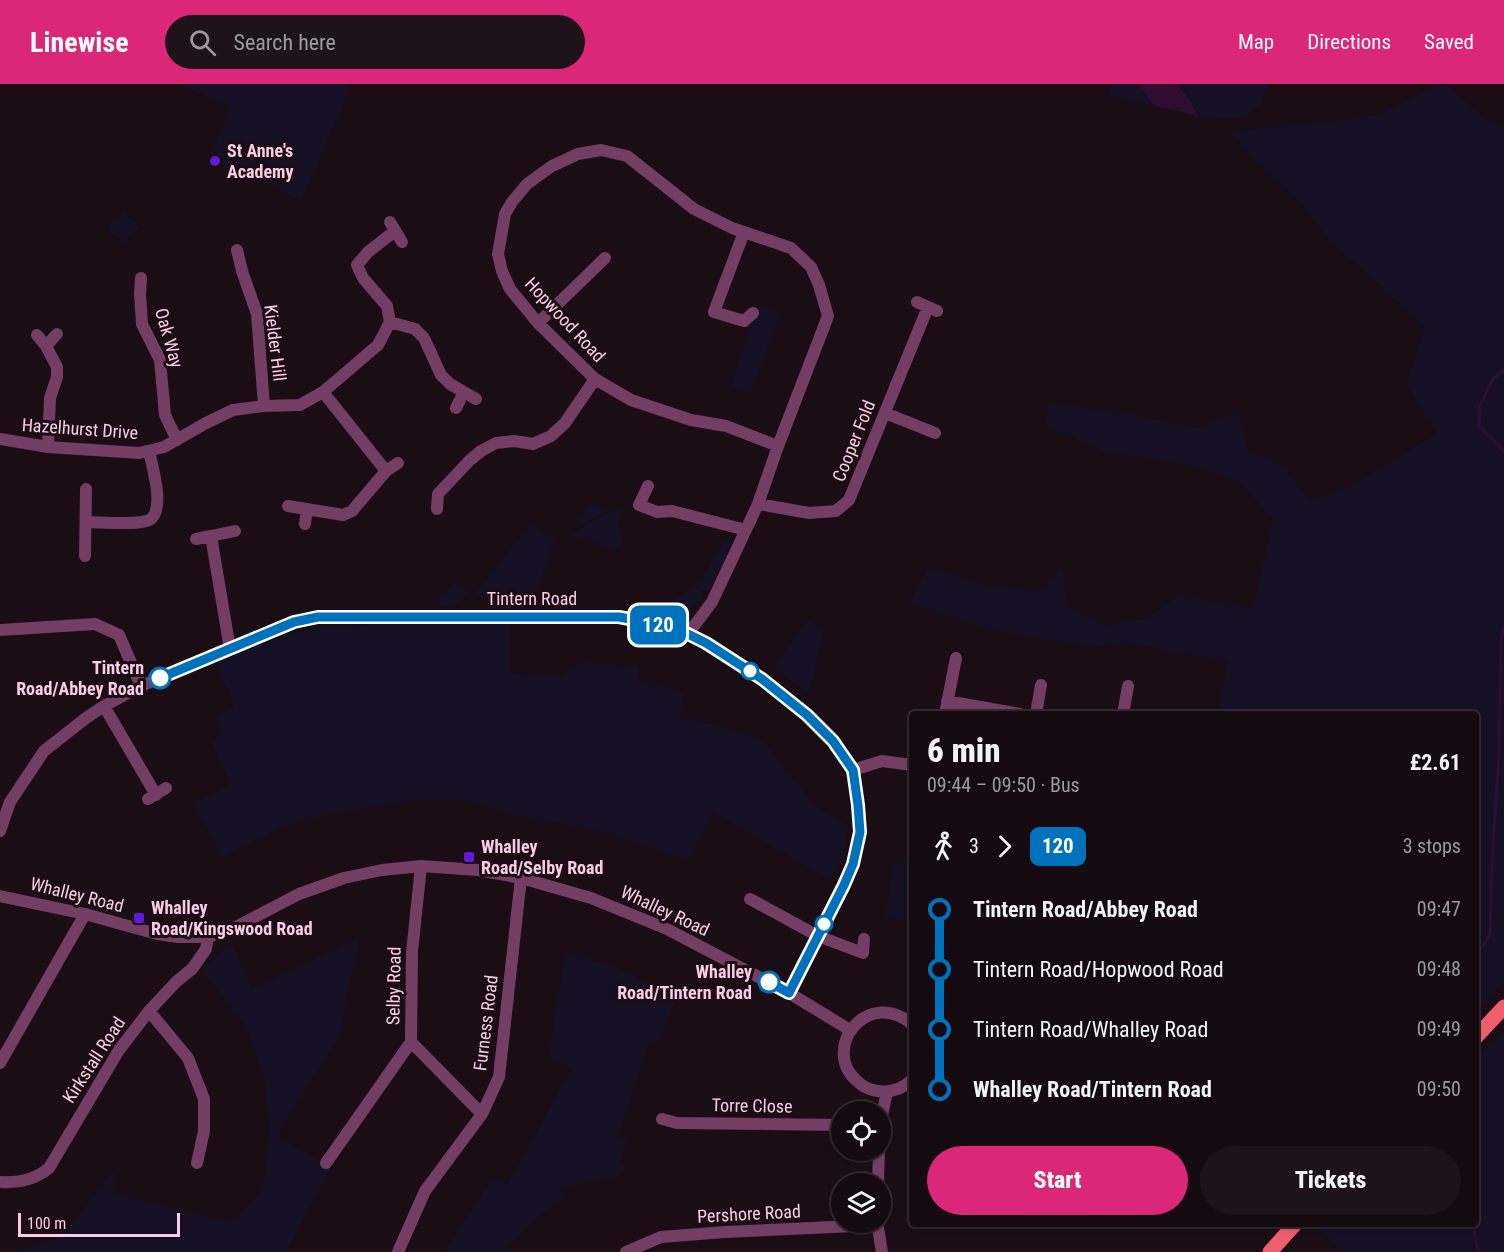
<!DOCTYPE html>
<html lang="en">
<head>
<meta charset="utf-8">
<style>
  :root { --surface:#140a0f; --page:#1d1318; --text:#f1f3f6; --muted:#9d9a9e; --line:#332b2f; --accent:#db2777 }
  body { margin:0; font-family:"Roboto Condensed",sans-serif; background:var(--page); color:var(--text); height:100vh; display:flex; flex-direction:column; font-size:22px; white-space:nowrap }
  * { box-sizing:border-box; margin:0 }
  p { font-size:20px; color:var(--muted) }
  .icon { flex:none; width:33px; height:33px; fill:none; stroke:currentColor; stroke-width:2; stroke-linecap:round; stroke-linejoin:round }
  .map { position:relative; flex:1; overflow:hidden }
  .panel { position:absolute; left:909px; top:627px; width:570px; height:516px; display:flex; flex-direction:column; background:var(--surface); border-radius:6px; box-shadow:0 2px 4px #0004,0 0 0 2px var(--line) }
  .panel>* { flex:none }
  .badge { padding:0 12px; border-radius:9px; font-size:21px; line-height:39px }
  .controls { position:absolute; left:831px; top:1017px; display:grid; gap:12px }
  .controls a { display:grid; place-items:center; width:60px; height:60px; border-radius:50%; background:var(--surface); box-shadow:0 2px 4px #0004,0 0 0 2px var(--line); font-size:30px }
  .scale { position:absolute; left:18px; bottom:15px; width:162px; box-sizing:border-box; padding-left:6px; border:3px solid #f9cbe7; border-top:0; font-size:16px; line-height:21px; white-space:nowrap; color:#f9cbe7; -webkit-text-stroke:4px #1a0d14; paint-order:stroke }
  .map>.badge { position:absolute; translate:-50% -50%; box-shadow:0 0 0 3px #fff }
  .legs { display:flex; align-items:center; gap:9px; height:66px; padding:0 18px; font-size:20px }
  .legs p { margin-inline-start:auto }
  .headline { display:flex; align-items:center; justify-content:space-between; height:102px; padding:0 18px }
  h1 { font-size:33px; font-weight:800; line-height:45px }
  .button { display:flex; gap:12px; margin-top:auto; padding:12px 18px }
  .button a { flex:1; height:69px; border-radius:36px; background:var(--accent); color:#fff; font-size:24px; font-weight:800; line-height:69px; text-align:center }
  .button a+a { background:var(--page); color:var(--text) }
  ul { padding:0 18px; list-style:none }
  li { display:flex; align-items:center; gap:21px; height:60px; font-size:22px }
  li i { display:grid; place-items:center; width:9px; height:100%; margin:0 8px; background:currentColor }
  li i::after { content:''; width:15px; height:15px; margin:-8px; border:4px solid; border-radius:50%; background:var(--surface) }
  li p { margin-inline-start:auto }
  li:first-child i { background:linear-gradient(#0000 50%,currentColor 0) }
  li:last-child i { background:linear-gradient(currentColor 50%,#0000 0) }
  header { display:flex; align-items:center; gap:36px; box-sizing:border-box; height:84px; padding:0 30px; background:var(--accent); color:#fff }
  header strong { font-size:28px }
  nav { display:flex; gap:33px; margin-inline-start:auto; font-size:21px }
  .search { width:420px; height:54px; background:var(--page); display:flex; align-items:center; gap:15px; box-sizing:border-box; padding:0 21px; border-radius:33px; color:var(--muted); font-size:22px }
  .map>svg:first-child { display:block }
  .green { fill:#151023 }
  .water { fill:#2f0d32 }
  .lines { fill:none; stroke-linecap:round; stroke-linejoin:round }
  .stream { stroke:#2f0d32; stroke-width:3 }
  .minor { stroke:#743d63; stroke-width:12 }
  .tertiary { stroke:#743d63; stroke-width:12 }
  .primary { stroke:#ed5f6d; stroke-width:15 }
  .line-1-casing { stroke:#fff; stroke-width:14 }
  .line-1 { stroke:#0072bc; stroke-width:9 }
  .poi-dot { fill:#5f19d8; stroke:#1a0d14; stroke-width:2 }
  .stop-1-dot { fill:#fff; stroke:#0072bc; stroke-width:3 }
  .labels { text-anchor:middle; stroke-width:6; stroke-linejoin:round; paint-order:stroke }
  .poi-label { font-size:18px; font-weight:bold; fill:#f9cbe7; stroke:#1a0d14; text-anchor:start }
  .street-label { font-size:18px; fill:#f9cbe7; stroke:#1a0d14 }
  .stop-label { font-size:18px; font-weight:bold; fill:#f9cbe7; stroke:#1a0d14; text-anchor:end }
</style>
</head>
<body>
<header>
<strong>Linewise</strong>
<div class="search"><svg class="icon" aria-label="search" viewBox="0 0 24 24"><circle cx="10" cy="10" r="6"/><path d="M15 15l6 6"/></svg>Search here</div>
<nav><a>Map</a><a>Directions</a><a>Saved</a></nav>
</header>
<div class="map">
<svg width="1504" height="1168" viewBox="0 0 1504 1168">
  <rect width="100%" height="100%" fill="#1a0d14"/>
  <!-- green -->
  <path class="green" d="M175 0H352L302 117 274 105 275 102 209 74 231 22Z
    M1112 0H1138L1152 19 1157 22 1109 12 1107 9Z
    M1177 0H1268L1261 21 1242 35H1215L1198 32 1190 17Z
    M1441 0 1447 1 1490 38 1504 44V899L1476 929V630H1217L1228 575 1175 570 1131 559 1101 564 1032 554 969 540 909 520 928 484 986 501 1042 507 1063 482 1066 522 1105 541 1148 534 1179 510 1252 525 1273 435 1237 397 1193 382 1108 369 1046 343 1048 318 1135 331 1199 344 1239 326 1248 367 1284 382 1308 416 1350 403 1437 349 1406 301 1425 244 1366 188 1348 174 1328 156 1304 123 1249 70 1230 46 1299 41 1380 30 1418 11 1425 6Z
    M123 127 140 143 124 160 107 144Z
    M759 221 780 229 751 310 730 303Z
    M589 419 601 424 611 425 574 444Z
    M616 425H623C620 436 617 441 623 451L619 467 569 450Z
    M530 440 555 455 535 513H477L475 509Z
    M730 447 732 456 722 483 706 509 696 500 702 494Z
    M453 498 469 510C455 524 454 523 434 523Z
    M694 501 704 511 682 535 672 536 648 529 667 520Z
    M539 509 582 523H543L537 518Z
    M808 535 824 547 810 608 807 609 773 583Z
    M369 540H511L510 588 563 591 580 578 639 582 638 597 685 608 680 631 763 656 816 723 849 741 844 768 831 797 713 728 689 776 600 748 513 731 465 716H413L322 732 279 745 222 773 193 719 230 701 211 656 224 650 215 633 234 623 216 577 299 547 318 543Z
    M912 776V838L885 834 894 780Z
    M360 853 338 956 283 1041 280 1054 332 1083 286 1168H15L61 1153 115 1084 114 1108 233 1138 262 1105 266 1085 269 1042 264 995 245 941 201 886 232 859 252 904Z
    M566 867 616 883 678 912 659 958H649L617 1053 627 1056 619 1079 627 1083 620 1092 560 1104 564 1113 540 1132 501 1168H445L457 1147 492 1094 507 1100 572 984 548 973Z
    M1504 946V1168H1340L1317 1142 1319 1140H1476V975Z"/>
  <!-- water -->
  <path class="water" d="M1138 0H1177L1190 17 1198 32 1157 22 1152 19Z"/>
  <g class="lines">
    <!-- stream -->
    <path class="stream" d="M1504 286 1493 295 1480 322 1479 342 1504 367
      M1476 873 1490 850 1492 780 1499 669 1501 558 1504 542
      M1473 1140 1478 1168"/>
    <!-- minor -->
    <path class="minor" d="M390 138 402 158
      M744 148 714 228 744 237 753 229
      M237 166 242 187 257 230 264 322
      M141 194 140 210 142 240 160 276 165 331 177 356
      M917 218 937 227
      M390 238 415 245 424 254 441 291 450 300 476 315
      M538 239 605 174
      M37 251 46 262 57 283V293L50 314 48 363
      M46 262 57 250
      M456 324 464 308
      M885 329 935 349
      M0 355 48 363 139 369 164 363 206 339 233 326 264 322 300 321 323 308 378 261 390 238 387 222 363 194 357 181 368 168 395 147
      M386 387 398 379
      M648 402 639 421 657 428 672 427 746 446
      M758 420 809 429 836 427 849 416 928 223
      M288 422 343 431 352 427 386 387 323 308
      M437 425 438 410 470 376 481 367 496 359 514 357 533 360 551 352 565 339 595 295
      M86 438C99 438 141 442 151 435 165 423 152 382 149 367
      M305 440 307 425
      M196 455 211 452
      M85 472 86 405
      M0 546 95 540 119 551 141 602
      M688 550 712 518 758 420 778 362 828 232 819 201 811 183 791 164 732 144 694 125 627 72 601 66 578 70 552 82 527 100 512 118 505 130 498 170 502 187 510 205 538 239 595 295 631 316 691 336 726 342 778 362
      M230 565 211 452 235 447
      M947 617 1020 630
      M104 622 156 711
      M945 630 956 574
      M1036 630 1041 601
      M1123 630 1128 602
      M853 686 882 677 912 681
      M148 715 166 704
      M0 747 10 718 44 667 86 634 104 622 141 602 294 538 318 533H619L655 540 688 550 707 559 762 595 807 631 833 657 853 686 858 721 860 748 853 780 789 909
      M421 782 412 868 411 958 482 1030
      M750 815 818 852 863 869 864 855
      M149 927 188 974 204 1015V1047L197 1079
      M0 979 85 830
      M662 1035 677 1039 842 1041
      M326 1079 411 958
      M0 1098C18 1099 35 1096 49 1084L119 966 149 927 177 897 192 885 206 865 208 853
      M398 1168 425 1107 482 1030 499 993 521 794
      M626 1168 661 1153 725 1148 877 1141"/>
    <!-- tertiary -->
    <path class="tertiary" d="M0 812 85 830 157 850 178 853H208L232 845 299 810 344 794 382 786 421 782 478 786 521 794 591 814 667 845 789 909 850 946
      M912 940C867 903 820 965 857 997 863 1003 870 1006 878 1007 891 1009 902 1005 912 996
      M880 1041 887 1008
      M878 1100 879 1066
      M877 1138 882 1168"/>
    <!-- primary -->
    <path class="primary" d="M1476 953 1504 923
      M1270 1168 1295 1140"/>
  </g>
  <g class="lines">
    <!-- line-1 casing -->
    <g class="line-1-casing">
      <path id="line-1" d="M160 594 294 538 318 533H619L656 540 688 550 706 559 762 595 807 631 833 657 853 686 858 721 860 748 853 780 844 801 789 909 769 898"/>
    </g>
    <!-- line-1 -->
    <use href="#line-1" class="line-1"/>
  </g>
  <!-- markers -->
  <g class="poi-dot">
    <circle cx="215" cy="77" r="6"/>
    <rect x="463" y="767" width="12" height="12" rx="3"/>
    <rect x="133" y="828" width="12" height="12" rx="3"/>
  </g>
  <g class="stop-1-dot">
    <circle cx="750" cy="587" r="8"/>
    <circle cx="160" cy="594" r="10"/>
    <circle cx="824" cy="840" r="8"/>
    <circle cx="769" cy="898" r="10"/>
  </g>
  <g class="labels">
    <!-- poi labels -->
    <g class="poi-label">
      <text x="227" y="73">St Anne's<tspan x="227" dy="21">Academy</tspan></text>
      <text x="481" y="769">Whalley<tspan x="481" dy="21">Road/Selby Road</tspan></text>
      <text x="151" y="830">Whalley<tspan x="151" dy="21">Road/Kingswood Road</tspan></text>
    </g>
    <!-- street labels -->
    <g class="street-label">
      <text transform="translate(565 236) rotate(47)" y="6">Hopwood Road</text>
      <text transform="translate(169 254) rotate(74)" y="6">Oak Way</text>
      <text transform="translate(275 259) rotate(83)" y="6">Kielder Hill</text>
      <text transform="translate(80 345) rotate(4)" y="6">Hazelhurst Drive</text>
      <text transform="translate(854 357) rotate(-68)" y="6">Cooper Fold</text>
      <text x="532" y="521">Tintern Road</text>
      <text transform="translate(77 811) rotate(14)" y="6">Whalley Road</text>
      <text transform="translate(665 827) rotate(25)" y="6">Whalley Road</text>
      <text transform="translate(394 902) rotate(-89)" y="6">Selby Road</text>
      <text transform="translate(486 939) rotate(-83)" y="6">Furness Road</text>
      <text transform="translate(94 976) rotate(-57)" y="6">Kirkstall Road</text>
      <text transform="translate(752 1022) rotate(1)" y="6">Torre Close</text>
      <text transform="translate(749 1130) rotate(-3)" y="6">Pershore Road</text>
    </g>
    <!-- stop labels -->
    <g class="stop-label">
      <text x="144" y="590">Tintern<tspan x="144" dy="21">Road/Abbey Road</tspan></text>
      <text x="752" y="894">Whalley<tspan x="752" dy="21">Road/Tintern Road</tspan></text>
    </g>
  </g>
</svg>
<div class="controls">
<a><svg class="icon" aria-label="locate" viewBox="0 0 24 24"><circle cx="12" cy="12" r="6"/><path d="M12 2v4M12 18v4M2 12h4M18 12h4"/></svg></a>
<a><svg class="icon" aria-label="layers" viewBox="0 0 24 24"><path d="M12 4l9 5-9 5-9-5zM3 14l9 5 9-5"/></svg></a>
</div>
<div class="scale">100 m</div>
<b class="badge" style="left:658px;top:541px;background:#0072bc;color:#fff">120</b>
<section class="panel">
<div class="headline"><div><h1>6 min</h1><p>09:44 – 09:50 · Bus</p></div><b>£2.61</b></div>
<div class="legs"><svg class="icon" aria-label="walk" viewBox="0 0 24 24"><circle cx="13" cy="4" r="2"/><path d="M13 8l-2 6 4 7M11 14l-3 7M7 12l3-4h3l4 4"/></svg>3<svg class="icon" aria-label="forward" viewBox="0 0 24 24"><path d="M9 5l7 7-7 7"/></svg><b class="badge" style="background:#0072bc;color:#fff">120</b><p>3 stops</p></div>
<ul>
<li><i style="color:#0072bc"></i><b>Tintern Road/Abbey Road</b><p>09:47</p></li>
<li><i style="color:#0072bc"></i><span>Tintern Road/Hopwood Road</span><p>09:48</p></li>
<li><i style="color:#0072bc"></i><span>Tintern Road/Whalley Road</span><p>09:49</p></li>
<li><i style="color:#0072bc"></i><b>Whalley Road/Tintern Road</b><p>09:50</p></li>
</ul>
<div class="button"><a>Start</a><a>Tickets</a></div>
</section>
</div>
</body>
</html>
